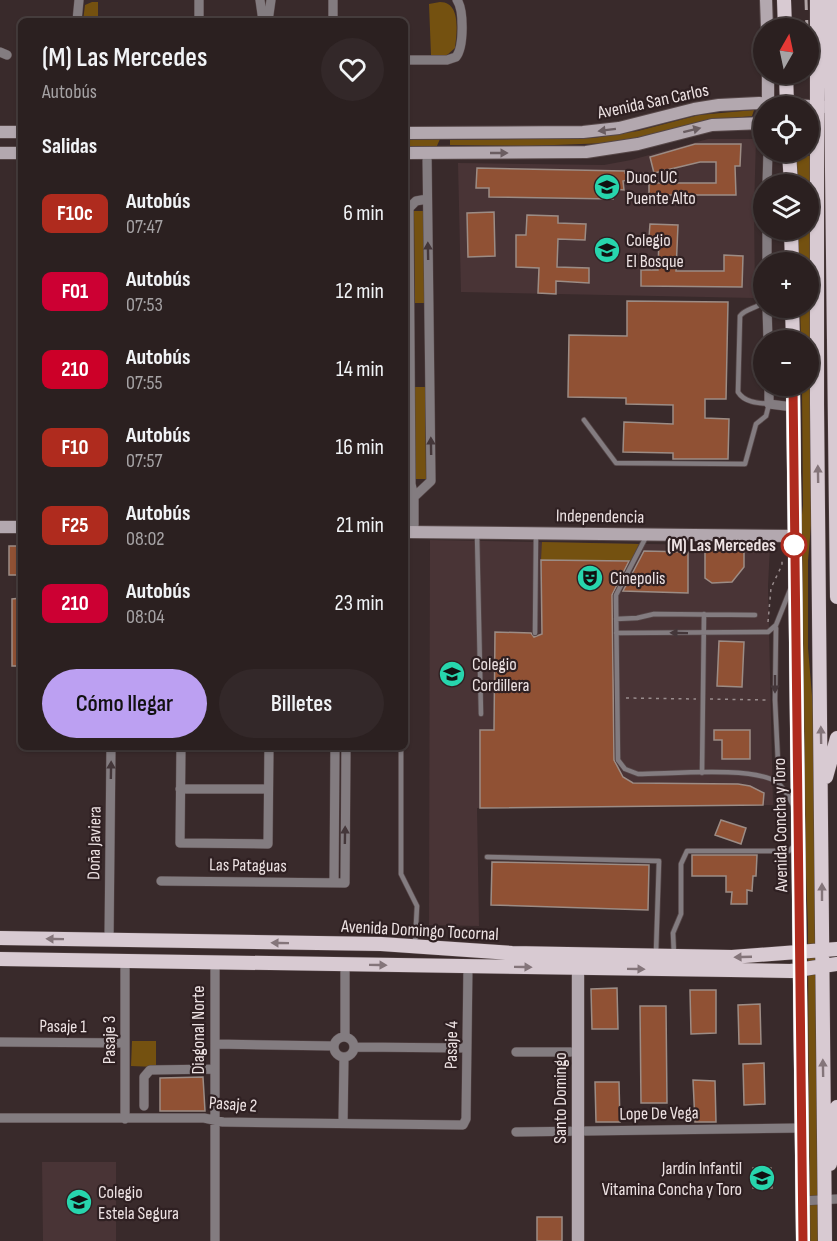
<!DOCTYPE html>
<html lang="es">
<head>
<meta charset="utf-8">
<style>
  :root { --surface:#2b2020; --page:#332829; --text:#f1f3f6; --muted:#a6a3a5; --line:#473e3e; --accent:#bca0f2 }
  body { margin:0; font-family:"Sofia Sans Condensed",sans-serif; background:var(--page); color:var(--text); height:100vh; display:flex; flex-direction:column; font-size:22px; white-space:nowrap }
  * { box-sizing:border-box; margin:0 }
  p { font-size:20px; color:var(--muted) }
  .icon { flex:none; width:33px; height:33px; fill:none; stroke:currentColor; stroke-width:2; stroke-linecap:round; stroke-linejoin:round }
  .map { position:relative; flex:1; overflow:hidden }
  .panel { position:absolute; left:18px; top:18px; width:390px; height:732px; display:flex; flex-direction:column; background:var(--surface); border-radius:9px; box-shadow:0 2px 4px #0004,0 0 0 2px var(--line) }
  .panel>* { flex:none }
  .badge { padding:0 12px; border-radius:9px; font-size:21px; line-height:39px }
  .needle { width:39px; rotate:9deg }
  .tools { position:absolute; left:753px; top:18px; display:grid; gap:12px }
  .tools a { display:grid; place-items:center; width:66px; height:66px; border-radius:50%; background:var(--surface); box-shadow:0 2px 4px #0004,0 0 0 2px var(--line); font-size:30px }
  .map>.badge { position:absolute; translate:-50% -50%; box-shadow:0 0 0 3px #fff }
  h2 { padding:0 24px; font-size:22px; line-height:54px }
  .round { display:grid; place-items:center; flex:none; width:63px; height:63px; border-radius:32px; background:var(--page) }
  .headline { display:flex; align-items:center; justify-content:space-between; height:102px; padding:0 24px }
  h1 { font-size:28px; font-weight:600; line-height:45px }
  .button { display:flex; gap:12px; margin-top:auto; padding:12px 24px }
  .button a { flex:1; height:69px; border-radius:36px; background:var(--accent); color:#111; font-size:24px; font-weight:600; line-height:69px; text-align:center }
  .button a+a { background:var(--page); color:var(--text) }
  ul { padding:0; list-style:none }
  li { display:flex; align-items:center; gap:18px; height:78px; padding:0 24px }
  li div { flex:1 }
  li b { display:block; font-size:22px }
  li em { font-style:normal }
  li .badge { min-width:66px; font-weight:700; text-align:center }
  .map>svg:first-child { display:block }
  .built { fill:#493436 }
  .green { fill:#745110 }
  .building { fill:#905134; stroke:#9c8c85; stroke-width:1.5 }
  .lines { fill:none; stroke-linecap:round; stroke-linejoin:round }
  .lane-casing { stroke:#564748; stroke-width:6 }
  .street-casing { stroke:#564748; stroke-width:10 }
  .secondary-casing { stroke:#564748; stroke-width:14 }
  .primary-casing { stroke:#564748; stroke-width:15 }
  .path { stroke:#998c8d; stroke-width:1.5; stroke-dasharray:3 4.5; stroke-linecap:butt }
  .lane { stroke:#837c80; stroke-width:4.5 }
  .street { stroke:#837c80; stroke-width:9 }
  .secondary { stroke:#b3a8af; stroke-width:12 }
  .primary { stroke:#d8cad2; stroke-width:14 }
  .rail { stroke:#b0a4a5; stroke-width:3; stroke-dasharray:10 10; stroke-linecap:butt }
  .oneway { fill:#6a5d61 }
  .oneway2 { fill:#44373a }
  .oneway3 { fill:#84757a }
  .line-casing { stroke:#fff; stroke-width:14 }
  .line { stroke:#af2b1e; stroke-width:9 }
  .stop-dot { fill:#fff; stroke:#af2b1e; stroke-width:3 }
  .labels { text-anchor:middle; stroke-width:4.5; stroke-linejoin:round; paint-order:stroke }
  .street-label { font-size:18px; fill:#ede2e3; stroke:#2f2022 }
  .poi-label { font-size:18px; fill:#ede2e3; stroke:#2f2022; text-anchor:start }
  .stop-label { font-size:18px; font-weight:bold; fill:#ede2e3; stroke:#2f2022; text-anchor:end }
</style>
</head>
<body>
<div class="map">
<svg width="837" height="1241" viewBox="0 0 837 1241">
  <rect width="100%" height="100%" fill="#392a2b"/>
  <!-- built -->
  <path class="built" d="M708 139H756L754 209 755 298 461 292 458 163 604 165 631 160Z
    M430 540 770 546 768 586 773 805 477 808 479 926 429 925Z
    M42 1162H116V1241H43Z"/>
  <!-- green -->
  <path class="green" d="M92 2H98V21H83L85 5Z
    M440 2C461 2 457 32 455 48L447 55H431L429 4Z
    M754 110 752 116 704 121 630 140 608 143 528 146 450 145V140L593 138 638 131 699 115Z
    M405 139H440L436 148 405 149Z
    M795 155 811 156 812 513 808 561V648L818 767 819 1241H809L808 925 804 825 799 545 803 505 802 386H808V340H801L800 308H808V262H799L798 230H808V184H796Z
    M414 211H424L425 303H415Z
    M415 387H425L426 479H415Z
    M542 542 639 544 631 561 541 560Z
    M132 1041H156V1067L131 1066Z"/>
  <!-- building -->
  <path class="building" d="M695 144H741L740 166H735L736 195H649V183H716V162H700L654 173 650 157Z
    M477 168 625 171V173H644V176L623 181 624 190 613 189V199L489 197V188H476Z
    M494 212 495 256 468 257 467 213Z
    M527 215 558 216V223L586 224 585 240 558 239 557 267 589 268V283L556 281V294L538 293 539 268 516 267V235H526Z
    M650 224 678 225 676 271H724V255L743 256 742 287 641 286V270H658L659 238 649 237Z
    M627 301 728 302 726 399H705V418L729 419 728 459H673V453L623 452 624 422 673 424V405L626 404V398L568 397 569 335 627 336Z
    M9 546H21V575H9Z
    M705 548H744V567L732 582 712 583 705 578Z
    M644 551 688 552V593L623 591Z
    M541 560 629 561 612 595 614 760 623 777 633 783 738 784 750 786 764 793 763 805 480 808V730H494L495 632 531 633 534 637 542 634Z
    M21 598V666H12V599Z
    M719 641 744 642 742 687 717 686Z
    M714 730H750V759H722V740H714Z
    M721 820 746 828 741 844 715 835Z
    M692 855H757L756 876H753L752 891 747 890V904H731L732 892H726V876H692Z
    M492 862 649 865 648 910 491 905Z
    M617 988 618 1029H592L591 989Z
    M690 990H716V1033L691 1034Z
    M760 1004 761 1044H739L738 1005Z
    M640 1006H666L667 1103H641Z
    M764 1063 765 1104 744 1105 743 1064Z
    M203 1077 205 1111H160V1078Z
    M693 1080 715 1081 716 1122H695Z
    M595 1082H619L620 1122H596Z
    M753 1168H771L772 1188H753Z
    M537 1217H562V1241H537Z"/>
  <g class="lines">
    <!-- lane casing -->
    <g class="lane-casing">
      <path id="lane" d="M584 420 616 463 745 464 756 424 766 416 769 404C757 403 744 402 738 392L740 316C746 308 757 309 764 301
        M477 533 481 714
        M646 537 616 595V601L618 760 625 769 638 774C670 774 752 766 777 782 784 788 789 797 793 805
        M616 619 637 618 654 614 755 615
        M776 628 775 700 779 783
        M535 633 536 534
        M616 633 768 632 776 625 790 590
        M401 747V874L417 906 415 944
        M702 773 704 614
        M487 857 659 861 656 953
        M674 955 673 933 681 914V864L687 851H789L796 844"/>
    </g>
    <!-- street casing -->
    <g class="street-casing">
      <path id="street" d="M260 0 263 21
        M77 21 79 0
        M199 21V0
        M268 21 271 0
        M333 21V0
        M0 52 7 55
        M405 60H447L456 57C464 47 464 10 457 0
        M767 184 768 152
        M767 230V262
        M767 308 768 340
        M769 386V404L793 407
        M414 497 431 481 427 153
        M414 532V497L411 484 409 208 416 201 427 199
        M181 747 180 843 268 844 269 747
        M180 789H268
        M161 881 345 883 346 747
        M334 883 335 747
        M109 940 111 747
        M125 961V1119
        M215 962V1241
        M334 1047a10 10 0 1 1 20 0a10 10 0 1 1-20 0Z
        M345 1037V964
        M0 1042 125 1043
        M215 1044 334 1046
        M355 1047 467 1048
        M516 1052H578
        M144 1106V1077L150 1070 215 1069
        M0 1118H204L223 1122 463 1125 466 1119 468 966
        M343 1123 344 1057
        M516 1132 801 1128
        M802 1201 837 1199"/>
    </g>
    <!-- secondary casing -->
    <g class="secondary-casing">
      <path id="secondary" d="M766 0 767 28
        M768 74V104
        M0 132H21
        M405 133 583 132 619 128 694 109 719 105 759 103 827 107
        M0 153H21
        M405 153 586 152 638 144 712 125 764 123
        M0 527H21
        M405 532 794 536
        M578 959V1241"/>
    </g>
    <!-- primary casing -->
    <g class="primary-casing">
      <path id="primary" d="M784 0 785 28
        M817 0V404L825 1241
        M830 0 837 597
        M786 74 787 106
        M789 152 791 184
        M791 230 792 262
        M792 308 793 340
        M793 386 803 1241
        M826 777 837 738
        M0 938 381 944 512 953 732 957 837 949
        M0 959 791 971 837 964
        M830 1164 837 1107"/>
    </g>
    <!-- path -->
    <path class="path" d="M758 36 759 67
      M760 135 761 145
      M768 622 771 588 782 565V558
      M626 698 696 699
      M710 699 768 700"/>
    <!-- lane -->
    <use href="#lane" class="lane"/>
    <!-- street -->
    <use href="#street" class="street"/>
    <!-- secondary -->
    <use href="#secondary" class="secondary"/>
    <!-- primary -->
    <use href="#primary" class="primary"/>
    <!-- rail -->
    <path class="rail" d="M806 0 807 28"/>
  </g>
  <!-- one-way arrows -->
  <defs><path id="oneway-solid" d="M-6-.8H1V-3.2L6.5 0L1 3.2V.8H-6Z" transform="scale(1.5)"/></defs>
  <g class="oneway">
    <use href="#oneway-solid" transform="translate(607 130) rotate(173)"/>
    <use href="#oneway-solid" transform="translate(692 130) rotate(-14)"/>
    <use href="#oneway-solid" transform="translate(499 153)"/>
  </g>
  <g class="oneway2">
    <use href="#oneway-solid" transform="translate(428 251) rotate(-91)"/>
    <use href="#oneway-solid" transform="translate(431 446) rotate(-91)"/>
    <use href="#oneway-solid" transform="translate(679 633) rotate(-179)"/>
    <use href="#oneway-solid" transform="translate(775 684) rotate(90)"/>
    <use href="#oneway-solid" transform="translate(111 770) rotate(-89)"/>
    <use href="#oneway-solid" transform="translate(345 835) rotate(-89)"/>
  </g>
  <g class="oneway3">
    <use href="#oneway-solid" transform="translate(818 474) rotate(-91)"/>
    <use href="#oneway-solid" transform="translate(821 735) rotate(-91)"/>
    <use href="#oneway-solid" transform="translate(822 892) rotate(-90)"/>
    <use href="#oneway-solid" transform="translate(55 939) rotate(-179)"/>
    <use href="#oneway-solid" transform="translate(280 943) rotate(-179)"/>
    <use href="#oneway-solid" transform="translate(743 957) rotate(178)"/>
    <use href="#oneway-solid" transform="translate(378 965) rotate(1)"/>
    <use href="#oneway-solid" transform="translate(523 967) rotate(1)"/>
    <use href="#oneway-solid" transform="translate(636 969) rotate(1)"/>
    <use href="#oneway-solid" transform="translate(823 1068) rotate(-91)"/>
  </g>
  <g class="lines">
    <!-- line casing -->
    <g class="line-casing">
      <path id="line" d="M793 386 803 1241"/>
    </g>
    <!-- line -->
    <use href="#line" class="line"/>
  </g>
  <!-- icons -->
  <defs>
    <g id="university-disc" transform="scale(1.35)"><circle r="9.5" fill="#27d5ad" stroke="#2f2022"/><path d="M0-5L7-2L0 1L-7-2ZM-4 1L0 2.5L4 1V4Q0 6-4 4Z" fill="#111"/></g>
    <g id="school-disc" transform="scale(1.35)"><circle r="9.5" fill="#27d5ad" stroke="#2f2022"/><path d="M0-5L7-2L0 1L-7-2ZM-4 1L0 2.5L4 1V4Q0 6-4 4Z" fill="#111"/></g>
    <g id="theatre-disc" transform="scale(1.35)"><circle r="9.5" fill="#27d5ad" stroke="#2f2022"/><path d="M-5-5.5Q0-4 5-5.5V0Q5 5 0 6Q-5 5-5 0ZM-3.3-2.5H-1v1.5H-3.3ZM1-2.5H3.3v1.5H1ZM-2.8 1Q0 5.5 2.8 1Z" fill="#111"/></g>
  </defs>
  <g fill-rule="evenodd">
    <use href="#university-disc" x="607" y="187"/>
    <use href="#school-disc" x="607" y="250"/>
    <use href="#theatre-disc" x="590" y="578"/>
    <use href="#school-disc" x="452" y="674"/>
    <use href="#school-disc" x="762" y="1178"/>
    <use href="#school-disc" x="79" y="1202"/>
  </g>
  <!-- markers -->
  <circle class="stop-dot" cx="794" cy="545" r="12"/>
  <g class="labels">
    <!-- street labels -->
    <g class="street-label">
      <text transform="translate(653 101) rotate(-12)" y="6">Avenida San Carlos</text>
      <text transform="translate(600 516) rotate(1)" y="6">Independencia</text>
      <text transform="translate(780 825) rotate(-91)" y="6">Avenida Concha y Toro</text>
      <text transform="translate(94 843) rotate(-89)" y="6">Doña Javiera</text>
      <text transform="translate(248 865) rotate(1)" y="6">Las Pataguas</text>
      <text transform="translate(420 930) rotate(3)" y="6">Avenida Domingo Tocornal</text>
      <text transform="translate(63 1026) rotate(1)" y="6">Pasaje 1</text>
      <text transform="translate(198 1030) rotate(-90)" y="6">Diagonal Norte</text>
      <text transform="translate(109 1040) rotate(-90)" y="6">Pasaje 3</text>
      <text transform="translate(451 1045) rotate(-89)" y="6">Pasaje 4</text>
      <text transform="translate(560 1098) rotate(-90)" y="6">Santo Domingo</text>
      <text transform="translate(233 1104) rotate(4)" y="6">Pasaje 2</text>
      <text transform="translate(659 1113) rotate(-1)" y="6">Lope De Vega</text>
    </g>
    <!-- poi labels -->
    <g class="poi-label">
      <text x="626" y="183">Duoc UC<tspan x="626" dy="21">Puente Alto</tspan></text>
      <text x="626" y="246">Colegio<tspan x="626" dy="21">El Bosque</tspan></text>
      <text x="610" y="584">Cinepolis</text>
      <text x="472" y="670">Colegio<tspan x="472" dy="21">Cordillera</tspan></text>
      <text x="742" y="1174" text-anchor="end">Jardín Infantil<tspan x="742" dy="21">Vitamina Concha y Toro</tspan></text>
      <text x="98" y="1198">Colegio<tspan x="98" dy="21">Estela Segura</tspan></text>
    </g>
    <!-- stop labels -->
    <g class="stop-label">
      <text x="776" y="551">(M) Las Mercedes</text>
    </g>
  </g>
</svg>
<div class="tools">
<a><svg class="needle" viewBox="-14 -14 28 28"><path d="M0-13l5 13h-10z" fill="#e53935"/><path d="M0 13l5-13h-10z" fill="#a6a3a5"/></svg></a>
<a><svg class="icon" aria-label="locate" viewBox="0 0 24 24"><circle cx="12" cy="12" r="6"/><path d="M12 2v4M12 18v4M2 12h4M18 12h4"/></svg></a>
<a><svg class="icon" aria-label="layers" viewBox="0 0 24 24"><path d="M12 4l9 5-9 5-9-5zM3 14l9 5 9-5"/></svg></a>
<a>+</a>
<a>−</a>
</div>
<section class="panel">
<div class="headline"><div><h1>(M) Las Mercedes</h1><p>Autobús</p></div><a class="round"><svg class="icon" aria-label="heart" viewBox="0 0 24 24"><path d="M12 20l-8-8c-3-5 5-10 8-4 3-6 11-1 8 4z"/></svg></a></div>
<h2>Salidas</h2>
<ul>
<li><span class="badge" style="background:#af2b1e;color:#fff">F10c</span><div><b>Autobús</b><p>07:47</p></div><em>6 min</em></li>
<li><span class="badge" style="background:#c03;color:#fff">F01</span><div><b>Autobús</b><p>07:53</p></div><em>12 min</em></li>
<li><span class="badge" style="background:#cc0028;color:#fff">210</span><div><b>Autobús</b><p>07:55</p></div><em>14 min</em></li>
<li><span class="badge" style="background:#af2b1e;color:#fff">F10</span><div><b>Autobús</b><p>07:57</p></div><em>16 min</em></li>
<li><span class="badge" style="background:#af2b1e;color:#fff">F25</span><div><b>Autobús</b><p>08:02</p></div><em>21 min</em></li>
<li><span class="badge" style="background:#c03;color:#fff">210</span><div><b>Autobús</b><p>08:04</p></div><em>23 min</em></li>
</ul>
<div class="button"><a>Cómo llegar</a><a>Billetes</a></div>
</section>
</div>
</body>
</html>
